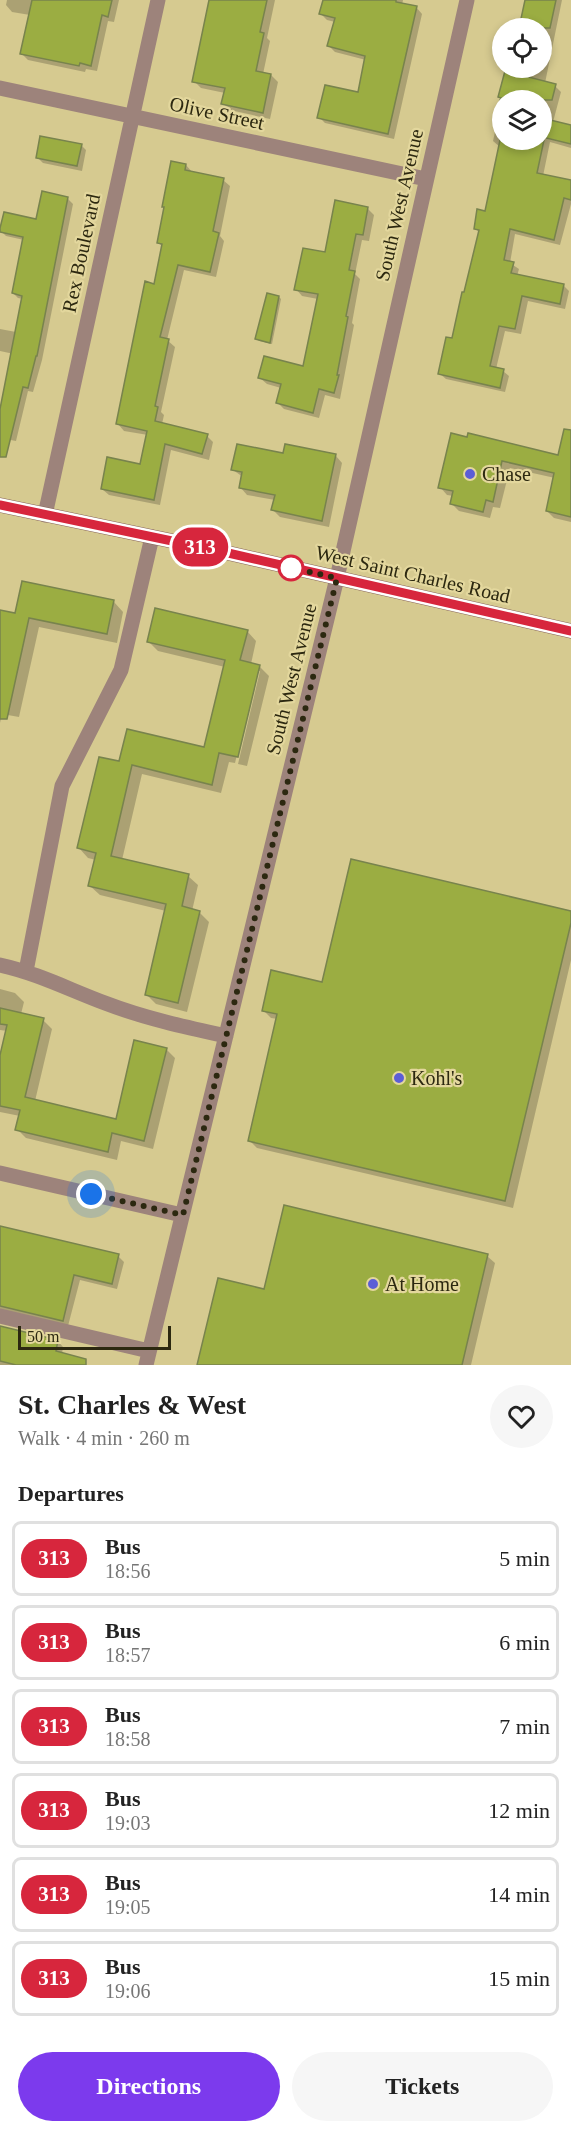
<!DOCTYPE html>
<html lang="en">
<head>
<meta charset="utf-8">
<style>
  :root { --surface:#fff; --page:#f6f6f6; --text:#222; --muted:#767676; --line:#e0e0e0; --accent:#7c3aed }
  body { margin:0; font-family:"Times New Roman",serif; background:var(--page); color:var(--text); height:100vh; display:flex; flex-direction:column; font-size:22px; white-space:nowrap }
  * { box-sizing:border-box; margin:0 }
  p { font-size:20px; color:var(--muted) }
  .icon { flex:none; width:33px; height:33px; fill:none; stroke:currentColor; stroke-width:2; stroke-linecap:round; stroke-linejoin:round }
  .map { position:relative; height:1365px; overflow:hidden }
  .side { display:flex; flex-direction:column; background:var(--surface); flex:1 }
  .side>* { flex:none }
  .badge { padding:0 12px; border-radius:20px; font-size:21px; line-height:39px }
  .buttons { position:absolute; left:492px; top:18px; display:grid; gap:12px }
  .buttons a { display:grid; place-items:center; width:60px; height:60px; border-radius:50%; background:var(--surface); box-shadow:0 3px 9px #0003; font-size:30px }
  .scale { position:absolute; left:18px; bottom:15px; width:153px; box-sizing:border-box; padding-left:6px; border:3px solid #2c2810; border-top:0; font-size:16px; line-height:21px; white-space:nowrap; color:#2c2810; -webkit-text-stroke:4px #e3d79d; paint-order:stroke }
  .you { position:absolute; width:30px; height:30px; margin:-15px; border:4px solid #fff; border-radius:50%; background:#1a73e8; box-shadow:0 0 0 9px #1a73e833 }
  .map>.badge { position:absolute; translate:-50% -50%; box-shadow:0 0 0 3px #fff }
  h2 { padding:0 18px; font-size:22px; line-height:54px }
  .round { display:grid; place-items:center; flex:none; width:63px; height:63px; border-radius:32px; background:var(--page) }
  .summary { display:flex; align-items:center; justify-content:space-between; height:102px; padding:0 18px }
  h1 { font-size:28px; font-weight:600; line-height:45px }
  .action { display:flex; gap:12px; margin-top:auto; padding:12px 18px }
  .action a { flex:1; height:69px; border-radius:36px; background:var(--accent); color:#fff; font-size:24px; font-weight:600; line-height:69px; text-align:center }
  .action a+a { background:var(--page); color:var(--text) }
  ul { padding:0; list-style:none }
  li { display:flex; align-items:center; gap:18px; height:75px; margin:0 12px 9px; padding:0 6px; border:3px solid var(--line); border-radius:9px }
  li div { flex:1 }
  li b { display:block; font-size:22px }
  li em { font-style:normal }
  li .badge { min-width:66px; font-weight:700; text-align:center }
  .map>svg:first-child { display:block }
  .shadow { fill:#0003; fill-rule:evenodd }
  .building { fill:#9bad42; stroke:#78834d; stroke-width:1.5 }
  .lines { fill:none; stroke-linecap:round; stroke-linejoin:round }
  .minor { stroke:#9d837b; stroke-width:15 }
  .secondary { stroke:#876256; stroke-width:15 }
  .line-casing { stroke:#fff; stroke-width:14 }
  .line { stroke:#d7263d; stroke-width:9 }
  .walk { stroke:#2c2810; stroke-width:6; stroke-dasharray:0 10.8 }
  .poi-dot { fill:#5c5ed6; stroke:#e3d79d; stroke-width:2 }
  .stop-dot { fill:#fff; stroke:#d7263d; stroke-width:3 }
  .labels { text-anchor:middle; stroke-width:4.5; stroke-linejoin:round; paint-order:stroke }
  .street-label { font-size:20px; fill:#2c2810; stroke:#e3d79d }
  .poi-label { font-size:20px; fill:#2c2810; stroke:#e3d79d; text-anchor:start }
</style>
</head>
<body>
<div class="map">
<svg width="571" height="1365" viewBox="0 0 571 1365">
  <rect width="100%" height="100%" fill="#d6ca90"/>
  <!-- shadow -->
  <path class="shadow" d="M7 0H119L114 22 108 21 97 71 86 69 85 72 28 60 21 53 30 15 12 12 6 5Z
    M226 0H275L267 38 270 41 263 74 271 75 278 82 270 119 230 110 223 103 225 93 201 88 194 81Z
    M324 0H403L402 5 416 7 422 14 394 139 325 123 319 117 359 94 366 60 335 52 329 46 335 22 327 20 321 14Z
    M526 0H562L545 83 555 86 561 92 553 122 571 127V148L550 142 543 176 571 181V204L560 245 515 234 510 263 519 269 517 276 563 285 569 291 565 309 528 301 521 334 505 331 496 369 503 371 509 376 505 392 446 379 440 374 453 340 465 294 480 233 475 228 487 212 500 147 493 141 502 100 499 97 510 68H542V28H519L521 27ZM502 100H542V140H502Z
    M81 145 86 150 82 171 43 163 38 158Z
    M186 165 192 172 223 180 230 186 220 236 224 241 216 277 184 270 167 340 175 347 161 412 164 415 162 424 207 436 213 442 209 460 171 450 160 505 109 495 102 489 142 466 148 435 124 431 118 424 155 285 163 247 158 242Z
    M68 199 73 204 42 360 33 392 28 391 16 441 0 438V405L2 406 14 354 0 351V329L16 332 23 299 18 298 13 293 24 240 6 236 1 231 37 221Z
    M367 208 374 215 369 241 362 240 355 274 360 279 352 323 354 325 340 399 325 395 319 418 284 409 277 402 281 388 267 384 260 378 304 368 318 299 302 296 296 289Z
    M279 297 281 299 272 344 259 341 257 339Z
    M452 435 559 457 571 452V522L554 518 547 511 555 478 510 468 500 508 493 507 490 518 459 511 452 504 454 496 447 495 440 487Z
    M284 455 336 456 342 463 329 527 280 517 273 510 275 500 247 495 241 488 243 477 233 470Z
    M23 583 114 602 123 612 117 643 39 627 19 717 2 714 0 723V611L16 614Z
    M247 631 256 641 251 664 259 666 269 676 247 766 238 764 260 671H257L235 763 229 762 221 793 142 774 122 860 188 876 198 885 192 911 199 912 209 922 187 1012 156 1004 146 994 166 911 100 895 90 886 96 860 88 858 79 848 120 763 205 749 225 667 158 651 149 642Z
    M571 913V960L513 1208 257 1148 249 1140 278 1019 271 1018 263 1010 323 983Z
    M0 989 15 993 24 1002 21 1014 43 1020 52 1029 35 1101 117 1120 166 1049 175 1058 153 1149 121 1141 117 1160 26 1138 17 1129 20 1116 0 1112V1062L7 1031 0 1030Z
    M0 1227 118 1256 124 1262 117 1289 80 1280 68 1326 0 1315Z
    M487 1256 495 1263 471 1365H199L265 1291Z
    M0 1327 58 1341 63 1347 62 1354 78 1365H0Z"/>
  <!-- building -->
  <path class="building" d="M32 0H112L108 17 102 15 91 66 80 63 79 66 20 54Z
    M209 0H267L260 32 264 33 256 71 271 74 263 113 221 104 225 88 192 82Z
    M323 0H396V2L417 6 388 134 317 118 325 85 358 92 365 56 327 46 335 18 319 14Z
    M525 0H556L550 28H519Z
    M505 71 556 84 552 100H500L501 98 498 97Z
    M542 118 571 125V144L542 137Z
    M40 136 82 144 77 166 36 158Z
    M500 140H544L537 173 571 180V200L564 198 554 240 510 229 504 260 514 262 511 273 564 284 560 304 522 296 515 329 499 326 490 366 504 369 500 388 438 374 446 337 452 338 462 292H464L479 230 474 229 477 209 485 211Z
    M171 161 186 164 185 170 224 178 213 231 219 233 210 272 178 265 160 337 169 339 155 406 158 407 155 421 208 434 202 454 165 444 154 500 101 489 107 457 140 464 147 431 116 424 145 281 154 284 162 244 157 243 164 207H162Z
    M42 191 68 197 37 356H36L28 388 23 387 6 457H0V409L22 296 12 293 23 237 0 232V228L4 212 36 219Z
    M335 200 368 207 363 235 356 234 349 270 355 271 346 316 348 317 337 375H339L334 393 319 389 313 413 276 403 281 384 258 378 264 356 303 366 318 294 294 290 303 248 325 252Z
    M267 293 279 296 270 343 255 339Z
    M564 429 571 430V517L546 511 554 473 502 461 493 502 486 500 483 512 450 504 453 491 438 488 451 433 467 437 468 433 558 455Z
    M237 444 283 453 285 444 336 454 322 521 271 510 275 495 239 488 242 472 231 470Z
    M22 581 114 600 107 634 29 618 7 719H0V610L15 613Z
    M155 608 248 630 240 660 260 665 238 757 219 753 212 785 132 765 111 856 189 874 182 906 200 911 178 1003 145 995 166 904 88 886 96 853 77 848 99 757 119 761 127 729 204 747 225 660 147 642Z
    M351 859 571 911V923L505 1201 248 1141 277 1014 262 1011 271 970 322 982Z
    M0 1008 44 1018 25 1097 116 1119 134 1040 167 1048 144 1141 112 1133 108 1152 15 1130 20 1110 0 1106V1055L7 1025 0 1024Z
    M284 1205 488 1254 462 1365H197L218 1278 264 1289Z
    M0 1226 119 1254 112 1284 74 1275 63 1321 0 1306Z
    M0 1326 58 1340 56 1351 86 1359V1365H16L0 1361Z"/>
  <g class="lines">
    <!-- minor -->
    <path class="minor" d="M0 88 426 179
      M45 515 158 0
      M0 965C37 973 70 990 105 1003 144 1018 185 1027 226 1036
      M26 971 62 786 121 670 152 537
      M0 1173 182 1215
      M0 1316 149 1351
      M146 1365 337 578 467 0"/>
    <!-- secondary -->
    <path class="secondary" d="M0 505 215 550 571 631"/>
  </g>
  <g class="lines">
    <!-- line casing -->
    <g class="line-casing">
      <path id="line" d="M0 505 215 550 571 631"/>
    </g>
    <!-- line -->
    <use href="#line" class="line"/>
    <!-- walk -->
    <path class="walk" d="M91 1194 183 1215 337 578 291 568"/>
  </g>
  <!-- markers -->
  <g class="poi-dot">
    <circle cx="470" cy="474" r="6"/>
    <circle cx="399" cy="1078" r="6"/>
    <circle cx="373" cy="1284" r="6"/>
  </g>
  <circle class="stop-dot" cx="291" cy="568" r="12"/>
  <g class="labels">
    <!-- street labels -->
    <g class="street-label">
      <text transform="translate(217 113) rotate(12)" y="7">Olive Street</text>
      <text transform="translate(399 205) rotate(-77)" y="7">South West Avenue</text>
      <text transform="translate(81 253) rotate(-78)" y="7">Rex Boulevard</text>
      <text transform="translate(413 574) rotate(13)" y="7">West Saint Charles Road</text>
      <text transform="translate(291 679) rotate(-76)" y="7">South West Avenue</text>
    </g>
    <!-- poi labels -->
    <g class="poi-label">
      <text x="482" y="481">Chase</text>
      <text x="411" y="1085">Kohl's</text>
      <text x="385" y="1291">At Home</text>
    </g>
  </g>
</svg>
<div class="buttons">
<a><svg class="icon" aria-label="locate" viewBox="0 0 24 24"><circle cx="12" cy="12" r="6"/><path d="M12 2v4M12 18v4M2 12h4M18 12h4"/></svg></a>
<a><svg class="icon" aria-label="layers" viewBox="0 0 24 24"><path d="M12 4l9 5-9 5-9-5zM3 14l9 5 9-5"/></svg></a>
</div>
<div class="scale">50 m</div>
<div class="you" style="left:91px;top:1194px"></div>
<b class="badge" style="left:200px;top:547px;background:#d7263d;color:#fff">313</b>
</div>
<section class="side">
<div class="summary"><div><h1>St. Charles &amp; West</h1><p>Walk · 4 min · 260 m</p></div><a class="round"><svg class="icon" aria-label="heart" viewBox="0 0 24 24"><path d="M12 20l-8-8c-3-5 5-10 8-4 3-6 11-1 8 4z"/></svg></a></div>
<h2>Departures</h2>
<ul>
<li><span class="badge" style="background:#d7263d;color:#fff">313</span><div><b>Bus</b><p>18:56</p></div><em>5 min</em></li>
<li><span class="badge" style="background:#d7263d;color:#fff">313</span><div><b>Bus</b><p>18:57</p></div><em>6 min</em></li>
<li><span class="badge" style="background:#d7263d;color:#fff">313</span><div><b>Bus</b><p>18:58</p></div><em>7 min</em></li>
<li><span class="badge" style="background:#d7263d;color:#fff">313</span><div><b>Bus</b><p>19:03</p></div><em>12 min</em></li>
<li><span class="badge" style="background:#d7263d;color:#fff">313</span><div><b>Bus</b><p>19:05</p></div><em>14 min</em></li>
<li><span class="badge" style="background:#d7263d;color:#fff">313</span><div><b>Bus</b><p>19:06</p></div><em>15 min</em></li>
</ul>
<div class="action"><a>Directions</a><a>Tickets</a></div>
</section>
</body>
</html>
